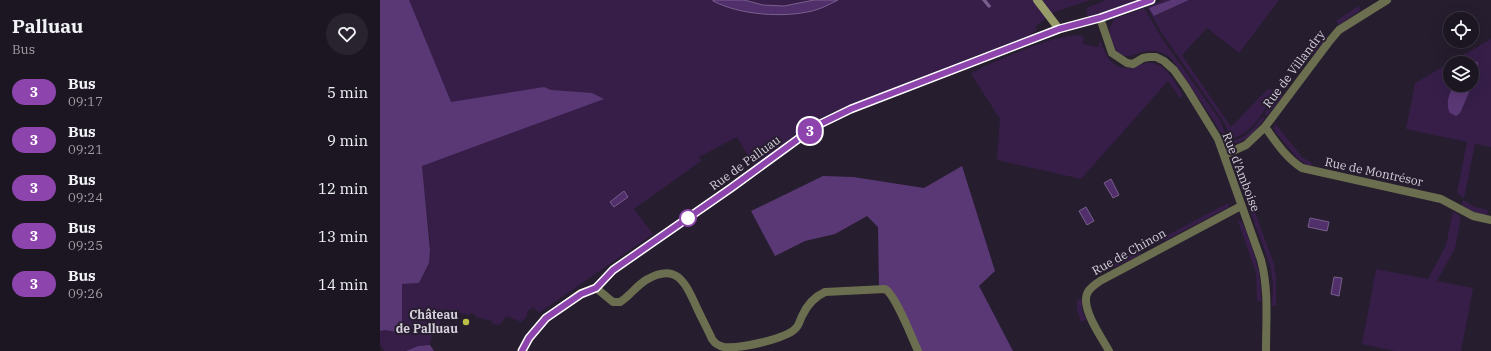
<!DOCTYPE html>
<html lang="en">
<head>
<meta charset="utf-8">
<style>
  :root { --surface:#1c1622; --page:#29232f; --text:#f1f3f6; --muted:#a09fa5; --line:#3a3540 }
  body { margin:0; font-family:"IBM Plex Serif",serif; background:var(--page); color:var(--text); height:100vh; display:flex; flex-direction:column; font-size:15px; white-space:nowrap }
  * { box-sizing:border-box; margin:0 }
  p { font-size:13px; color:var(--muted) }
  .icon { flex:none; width:22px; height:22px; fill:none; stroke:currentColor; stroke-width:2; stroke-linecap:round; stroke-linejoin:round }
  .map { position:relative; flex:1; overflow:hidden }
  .details { display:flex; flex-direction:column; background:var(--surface); width:380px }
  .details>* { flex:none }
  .badge { padding:0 8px; border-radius:13px; font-size:14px; line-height:26px }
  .tools { position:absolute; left:1063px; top:12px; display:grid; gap:8px }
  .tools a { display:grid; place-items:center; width:36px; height:36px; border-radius:50%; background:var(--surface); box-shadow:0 4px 16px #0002,0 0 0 1px var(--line); font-size:20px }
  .map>.badge { position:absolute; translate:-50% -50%; box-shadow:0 0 0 2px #fff }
  .round { display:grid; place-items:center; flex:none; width:42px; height:42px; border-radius:21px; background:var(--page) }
  .summary { display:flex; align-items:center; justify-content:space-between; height:68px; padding:0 12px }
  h1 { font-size:19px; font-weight:800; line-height:30px }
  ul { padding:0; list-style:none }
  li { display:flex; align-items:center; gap:12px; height:48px; padding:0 12px }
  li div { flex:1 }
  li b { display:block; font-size:15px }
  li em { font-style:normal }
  li .badge { min-width:44px; font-weight:700; text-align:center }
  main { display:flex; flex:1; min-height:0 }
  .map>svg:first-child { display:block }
  .green { fill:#361e49; fill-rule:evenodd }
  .forest { fill:#5a3875 }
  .water { fill:#512f6b; stroke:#795f8d }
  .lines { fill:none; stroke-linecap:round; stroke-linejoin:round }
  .stream { stroke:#795f8d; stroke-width:3.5 }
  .street { stroke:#6c6f4f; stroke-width:8 }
  .secondary { stroke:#989c68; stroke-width:8 }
  .line-casing { stroke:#fff; stroke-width:9 }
  .line { stroke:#8e44ad; stroke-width:6 }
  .stop-dot { fill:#fff; stroke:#8e44ad; stroke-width:2 }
  .poi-dot { fill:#bac045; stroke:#261d2e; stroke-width:1.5 }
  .labels { text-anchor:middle; stroke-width:4; stroke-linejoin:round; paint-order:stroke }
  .street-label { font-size:12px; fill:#d5d0db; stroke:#261d2e }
  .poi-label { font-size:12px; font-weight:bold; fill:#d5d0db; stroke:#261d2e; text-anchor:end }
</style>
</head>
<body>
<main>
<section class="details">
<div class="summary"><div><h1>Palluau</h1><p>Bus</p></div><a class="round"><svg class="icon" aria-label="heart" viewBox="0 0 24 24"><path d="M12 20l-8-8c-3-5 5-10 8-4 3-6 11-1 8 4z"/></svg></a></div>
<ul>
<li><span class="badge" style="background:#8e44ad;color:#fff">3</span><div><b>Bus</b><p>09:17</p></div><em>5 min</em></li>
<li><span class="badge" style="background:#8e44ad;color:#fff">3</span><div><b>Bus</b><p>09:21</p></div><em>9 min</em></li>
<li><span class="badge" style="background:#8e44ad;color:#fff">3</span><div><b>Bus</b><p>09:24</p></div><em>12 min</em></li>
<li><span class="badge" style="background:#8e44ad;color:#fff">3</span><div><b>Bus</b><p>09:25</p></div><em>13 min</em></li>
<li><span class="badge" style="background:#8e44ad;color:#fff">3</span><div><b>Bus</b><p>09:26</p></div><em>14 min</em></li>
</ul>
</section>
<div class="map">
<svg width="1111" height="351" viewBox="0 0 1111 351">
  <rect width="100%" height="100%" fill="#261d2e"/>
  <!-- green -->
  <path class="green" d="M18 0H710L674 12 655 27 657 29 650 36 640 41 592 57 548 77 453 112 433 122 374 166 357 137 319 157 321 161 254 209 273 234 159 313 153 307 147 312V316L141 322 126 316 120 325 112 324V321L96 317 94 314 91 313 89 315 64 309 59 327 56 333 52 334 50 345 38 346 26 351H5L0 345V331L5 330 17 332 22 324V284L39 283 49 263 50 242 42 167Z
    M726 0H758L708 18 706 11 707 8Z
    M783 0H791L770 8 775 16 809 0H899L859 53 827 28 802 55 851 127 888 89 896 91C884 110 874 133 851 139L844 122 836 111 781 32 767 7Z
    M978 6 981 10 959 25 956 21Z
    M764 8 783 40 840 120 845 133 842 135 832 118 791 58C784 53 777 50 768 51 759 51 747 61 738 53 733 48 731 37 729 30L734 19Z
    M944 34 947 37 932 56 929 53Z
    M696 35 704 37 703 44 718 47 720 40C726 58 735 74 757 66 764 63 771 61 778 65 790 70 797 86 803 96L800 98 788 81 701 179 617 160 620 119 591 74C599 68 610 64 619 60 643 50 670 38 696 35Z
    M1111 39V147L1095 144 1084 198 1077 193 1087 142 1026 129 1035 83ZM1070 63H1092V85H1070Z
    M899 93 903 96 887 116 884 114Z
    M882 117 885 118C876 130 868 142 852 144V141C866 138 874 128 882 117Z
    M895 123 922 157 932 163 931 167 919 160 896 133 894 128Z
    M855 157 894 264 896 278V306H892L893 285 890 265 854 167 853 162Z
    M1083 200 1095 207 1108 210 1107 215 1093 212 1082 205Z
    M848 203 849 207 784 241 782 238Z
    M1073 211 1081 217 1075 248 1057 281 1093 288 1081 351H1015L982 344 996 269 1048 279 1066 245Z
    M857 218 862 223 865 228C874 253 882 273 881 301H877L876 273Z
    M758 250 761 254 736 267 733 263Z
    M697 299 702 300V310L706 320 701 322 697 309Z"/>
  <!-- forest -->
  <path class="forest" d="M0 0H29L71 102 164 87 171 90 212 93 224 99 42 166 50 250 49 263 39 283 22 284V324L21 329 17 332 5 330 0 331Z
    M791 0H809L774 16 769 8Z
    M1091 61 1098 62V70L1092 84V63H1089Z
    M1074 85H1092L1081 111 1079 114 1076 116 1070 113C1065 103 1069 94 1074 85Z
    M582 166 615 271 599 286 633 351H538L514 300 499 288 498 227 487 216 455 234 425 241 395 256 371 211 443 176 473 177 544 188Z
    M50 345 54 351H26L38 346Z"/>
  <!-- water -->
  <path class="water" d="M333 0H364L383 5 404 6 434 0H458C450 4 441 9 432 11 403 18 360 15 333 1Z
    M731 179 739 195 733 198 724 183Z
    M244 191 248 197 234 207 230 202Z
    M706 207 714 221 707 225 699 211Z
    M930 218 949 222 947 231 928 227Z
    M954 277 962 278 959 296 951 294Z"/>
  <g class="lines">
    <!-- stream -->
    <path class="stream" d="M604 0 609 6"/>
    <!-- street -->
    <path class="street" d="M720 18 732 53 747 63 753 64 763 58 769 57H776L784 61 794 70 806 87 838 139 881 260C889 290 886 321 886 351
      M679 29 720 18 771 0
      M885 127C896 142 906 158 922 168L1061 199 1093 216 1111 220
      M844 155 866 145 885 127 948 43 959 30 1007 0
      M216 288 233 302H240C250 296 256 286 266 280 296 262 305 282 316 306 321 317 327 328 332 339 335 344 339 346 344 347 359 349 405 339 415 329 419 326 420 320 422 316 427 305 434 297 445 292L505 289C515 294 532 338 538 351
      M729 351C722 338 701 309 707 294 709 288 715 285 720 281L861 206"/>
    <!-- secondary -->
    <path class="secondary" d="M142 351 149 338 166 318 201 293 216 288 233 270 351 188 436 126 471 109 679 29 657 0"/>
  </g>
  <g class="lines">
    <!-- line casing -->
    <g class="line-casing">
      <path id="line" d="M142 351 149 338 166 318 201 294 216 288 233 270 351 188 436 126 471 109 679 29 720 18 771 0"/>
    </g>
    <!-- line -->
    <use href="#line" class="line"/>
  </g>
  <!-- markers -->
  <circle class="stop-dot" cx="308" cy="218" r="8"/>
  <circle class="poi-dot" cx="86" cy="322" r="4"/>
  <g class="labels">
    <!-- street labels -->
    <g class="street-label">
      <text transform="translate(914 69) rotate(-53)" y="4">Rue de Villandry</text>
      <text transform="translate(365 163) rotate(-36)" y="4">Rue de Palluau</text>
      <text transform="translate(861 172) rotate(69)" y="4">Rue d'Amboise</text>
      <text transform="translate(994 172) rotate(12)" y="4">Rue de Montrésor</text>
      <text transform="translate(749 252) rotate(-29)" y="4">Rue de Chinon</text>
    </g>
    <!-- poi labels -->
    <g class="poi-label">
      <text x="78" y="319">Château<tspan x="78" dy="14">de Palluau</tspan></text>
    </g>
  </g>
</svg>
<div class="tools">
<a><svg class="icon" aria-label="locate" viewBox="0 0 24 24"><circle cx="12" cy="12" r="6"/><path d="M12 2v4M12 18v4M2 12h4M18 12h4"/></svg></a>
<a><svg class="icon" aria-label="layers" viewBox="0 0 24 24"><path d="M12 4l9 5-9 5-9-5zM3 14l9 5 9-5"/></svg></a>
</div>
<b class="badge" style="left:430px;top:131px;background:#8e44ad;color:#fff">3</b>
</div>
</main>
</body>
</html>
